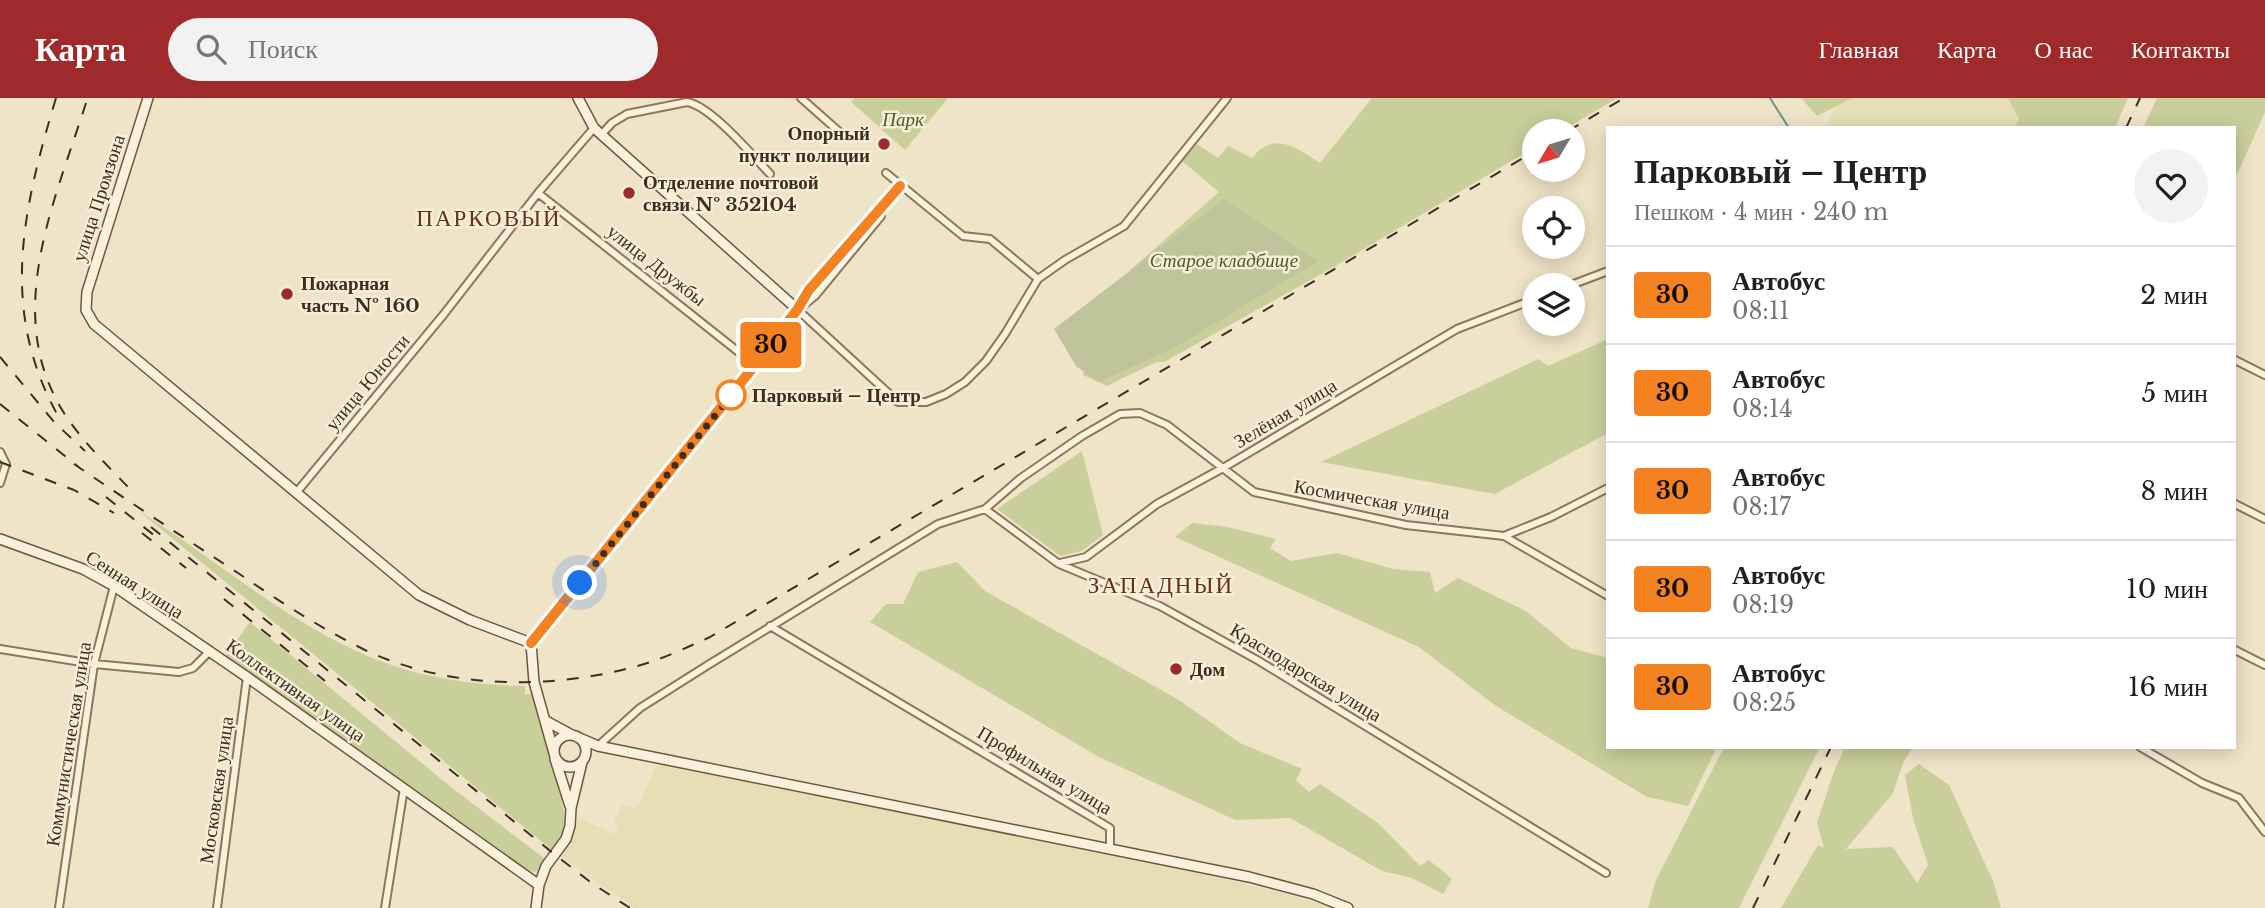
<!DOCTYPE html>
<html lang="ru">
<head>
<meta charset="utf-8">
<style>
  :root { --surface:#fff; --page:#f2f2f2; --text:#202124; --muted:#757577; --line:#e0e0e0; --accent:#9e2a2b }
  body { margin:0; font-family:"Libre Baskerville",serif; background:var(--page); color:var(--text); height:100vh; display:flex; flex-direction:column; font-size:26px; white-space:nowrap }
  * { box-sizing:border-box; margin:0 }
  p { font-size:23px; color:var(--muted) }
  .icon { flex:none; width:38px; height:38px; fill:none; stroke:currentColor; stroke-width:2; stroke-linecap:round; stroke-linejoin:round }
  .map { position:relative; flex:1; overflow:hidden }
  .details { position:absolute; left:1606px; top:28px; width:630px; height:623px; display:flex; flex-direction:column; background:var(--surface); border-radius:0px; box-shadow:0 4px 18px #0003 }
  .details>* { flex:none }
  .badge { padding:0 14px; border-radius:5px; font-size:24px; line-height:46px }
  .needle { width:46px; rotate:232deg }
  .tools { position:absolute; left:1522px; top:21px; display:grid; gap:14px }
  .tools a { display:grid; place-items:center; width:63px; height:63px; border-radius:50%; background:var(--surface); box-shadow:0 4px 18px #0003; font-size:35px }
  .you { position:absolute; width:35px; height:35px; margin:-18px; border:5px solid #fff; border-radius:50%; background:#1a73e8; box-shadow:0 0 0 10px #1a73e833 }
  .map>.badge { position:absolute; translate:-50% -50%; box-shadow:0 0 0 4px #fff }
  .round { display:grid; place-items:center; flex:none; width:74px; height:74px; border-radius:37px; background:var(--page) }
  .summary { display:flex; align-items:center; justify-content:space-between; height:119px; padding:0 28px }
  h1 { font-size:33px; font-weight:700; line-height:52px }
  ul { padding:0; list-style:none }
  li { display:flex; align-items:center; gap:21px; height:98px; padding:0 28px; border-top:2px solid var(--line) }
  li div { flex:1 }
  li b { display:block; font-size:26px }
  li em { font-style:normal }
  li .badge { min-width:77px; font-weight:700; text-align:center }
  header { display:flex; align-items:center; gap:42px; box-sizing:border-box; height:98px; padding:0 35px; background:var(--accent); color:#fff }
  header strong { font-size:33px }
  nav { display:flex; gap:38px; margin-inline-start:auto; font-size:24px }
  .search { width:490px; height:63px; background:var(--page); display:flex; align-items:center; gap:18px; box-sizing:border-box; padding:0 24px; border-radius:38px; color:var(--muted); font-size:26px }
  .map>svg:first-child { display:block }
  .farmland { fill:#e6deb5 }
  .green { fill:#c9cf9b }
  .cemetery { fill:#bfc49a }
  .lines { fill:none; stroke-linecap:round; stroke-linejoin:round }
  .stream { stroke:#6f938a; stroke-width:2 }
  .street-casing { stroke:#8d765c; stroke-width:10 }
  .secondary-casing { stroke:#6f573f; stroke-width:12 }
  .street { stroke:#faf1dc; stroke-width:6 }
  .secondary { stroke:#faf1dc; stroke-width:9 }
  .rail { stroke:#3d2e20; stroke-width:2; stroke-dasharray:12 12; stroke-linecap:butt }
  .line-casing { stroke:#fff; stroke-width:16 }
  .line { stroke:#f58220; stroke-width:10 }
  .walk { stroke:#3d2e20; stroke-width:7; stroke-dasharray:0 12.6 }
  .poi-dot { fill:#9e2a2b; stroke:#f7eed8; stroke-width:2.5 }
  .stop-dot { fill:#fff; stroke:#f58220; stroke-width:3.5 }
  .labels { text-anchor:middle; stroke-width:5; stroke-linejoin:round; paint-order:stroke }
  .park-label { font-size:19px; font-style:italic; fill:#4d5a26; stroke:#f7eed8 }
  .poi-label { font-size:19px; font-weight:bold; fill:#3d2e20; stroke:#f7eed8; text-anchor:start }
  .street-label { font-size:19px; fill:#3d2e20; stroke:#f7eed8 }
  .stop-label { font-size:19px; font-weight:bold; fill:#3d2e20; stroke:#f7eed8; text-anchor:start }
  .quarter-label { font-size:23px; letter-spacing:2px; fill:#6b2e1e; stroke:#f7eed8 }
</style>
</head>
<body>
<header>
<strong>Карта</strong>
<div class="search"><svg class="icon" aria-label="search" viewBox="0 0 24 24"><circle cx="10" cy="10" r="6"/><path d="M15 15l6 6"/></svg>Поиск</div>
<nav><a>Главная</a><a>Карта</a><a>О нас</a><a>Контакты</a></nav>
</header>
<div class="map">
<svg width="2265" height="810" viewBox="0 0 2265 810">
  <rect width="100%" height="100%" fill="#f0e4c8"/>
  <!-- farmland -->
  <path class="farmland" d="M1852 0H2008L2019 21 2014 30H1826L1836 8Z
    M659 662 695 670V674L703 676 706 671 1180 771 1287 796 1333 810H635L560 758 574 737 578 720 615 736 619 728 614 725 622 707 633 710 638 708Z"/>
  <!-- green -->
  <path class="green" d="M855 0H948L905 52 851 4Z
    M1372 0H1617L1562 33H1535V49L1332 170 1164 264H1156L1107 288 1083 277 1087 263 1085 212 1219 94 1182 63 1197 46 1218 60 1228 48 1252 60C1274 32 1297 50 1320 65Z
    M1801 0H1852L1817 18Z
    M2008 0H2128L2115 30H2014L2019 21Z
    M2157 0H2265V14L2235 81V30H2143Z
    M1608 241V335L1495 396 1321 364 1538 261 1548 268Z
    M1082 353 1103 437 1082 453 1060 458 997 411Z
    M139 413C225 467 305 541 404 571 443 583 484 587 525 588V596H532C538 630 574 709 562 739 560 743 555 748 552 752Z
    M1192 425 1228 429 1276 441 1270 450 1291 463 1337 455 1393 471 1430 474 1435 495 1458 480 1526 513 1571 550 1608 560V649H1717L1688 708 1647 699 1496 608 1419 549 1175 439Z
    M957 464 985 493 1179 602 1240 645 1302 671 1296 682 1309 694 1320 686 1378 725 1420 768 1429 762 1452 781 1443 796 1412 780 1382 773 1290 720 1235 722 1099 659 870 524 886 506H903L918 474Z
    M250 524 451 689 545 761 538 773 533 774 525 770 225 559Z
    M1724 649H1820L1739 810H1648L1656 782Z
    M1845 649H1913L1903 665 1893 695 1846 751 1893 749 1917 785 1928 767 1913 720 1905 677 1919 666 1949 687 1993 783 2001 810H1781L1818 747 1824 750 1817 725 1833 676Z"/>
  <!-- cemetery -->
  <path class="cemetery" d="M1224 101 1318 163 1174 250 1098 284 1076 268 1054 231Z"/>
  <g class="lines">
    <!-- stream -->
    <path class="stream" d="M1770 0 1789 30"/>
    <!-- street casing -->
    <g class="street-casing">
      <path id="street" d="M801 0 844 38
        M601 37 612 25 627 16 687 4C711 8 752 57 770 76
        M886 75 963 138 990 141 1038 181
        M538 95 755 267
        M1571 187 1608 173
        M800 207 809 192 876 113 881 112
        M798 212 898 304H926L946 296 965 284 986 263 1005 236 1038 181 1065 162 1124 128 1227 0
        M798 212 815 198 881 118V112L900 87
        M2235 262 2265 277
        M0 354 6 366 0 385
        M296 395 444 216 538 95 594 30
        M2235 406 2265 421
        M985 411 1059 466 1160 508 1259 563 1606 775
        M1504 438 1551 419 1608 390
        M1060 465 1086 459 1157 406 1223 370 1457 231 1535 201
        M770 528 1110 730V752
        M0 551 94 566 179 574 193 570 209 554
        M2235 552 2265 567
        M598 648 640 610 708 567 938 426 985 411 1021 380 1082 338 1120 316 1140 315 1167 327 1254 394 1406 427 1504 438 1608 498
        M2140 649 2202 685 2239 700 2265 734
        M59 810 94 566 114 488
        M217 810 247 579
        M385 810 404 690"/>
    </g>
    <!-- secondary casing -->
    <g class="secondary-casing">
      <path id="secondary" d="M148 0 87 194 86 212 94 226 419 497 470 522 531 545
        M0 441 83 471 114 488 247 579 539 787
        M531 545 798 212 594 30 578 0
        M531 545 534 584 554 655
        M546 623 572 637
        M554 653a16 16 0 1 1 32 0a16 16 0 1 1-32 0Z
        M577 639 598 648 1249 779 1313 796 1348 810
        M555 661 570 708
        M536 810 539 787 546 768 566 741 570 728 571 710 582 664"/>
    </g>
    <!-- street -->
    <use href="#street" class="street"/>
    <!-- secondary -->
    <use href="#secondary" class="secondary"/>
    <!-- rail -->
    <path class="rail" d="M56 0C22 113 0 212 57 316
      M86 5C56 100 6 207 57 303 74 335 103 363 128 389
      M2126 30 2140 0
      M1568 33 1624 0
      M0 259 55 325 85 353
      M0 306 81 371
      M0 364 74 392 114 415
      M74 366C128 403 183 439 238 475 279 503 320 530 365 552 450 592 553 592 641 567 665 560 688 549 710 539L1535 53
      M106 399 155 438
      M151 429 554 756 593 786 630 810
      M142 435 186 470
      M224 501 325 583
      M1753 810 1831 649"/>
  </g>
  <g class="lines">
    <!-- line casing -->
    <g class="line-casing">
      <path id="line" d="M531 545 755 267 797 212 809 192 900 88"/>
    </g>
    <!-- line -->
    <use href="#line" class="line"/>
    <!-- walk -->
    <path class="walk" d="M580 485 734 294 731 297"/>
  </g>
  <!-- markers -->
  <g class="poi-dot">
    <circle cx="884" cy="46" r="7"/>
    <circle cx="629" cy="95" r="7"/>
    <circle cx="287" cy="196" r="7"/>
    <circle cx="1176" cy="571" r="7"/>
  </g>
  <circle class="stop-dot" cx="731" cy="297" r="14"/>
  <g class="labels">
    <!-- park labels -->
    <g class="park-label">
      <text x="903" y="28">Парк</text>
      <text x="1224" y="169">Старое кладбище</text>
    </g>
    <!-- poi labels -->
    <g class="poi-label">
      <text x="870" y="42" text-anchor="end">Опорный<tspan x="870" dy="22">пункт полиции</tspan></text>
      <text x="643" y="91">Отделение почтовой<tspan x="643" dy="22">связи № 352104</tspan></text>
      <text x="301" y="192">Пожарная<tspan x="301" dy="22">часть № 160</tspan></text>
      <text x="1190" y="578">Дом</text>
    </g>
    <!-- street labels -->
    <g class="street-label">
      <text transform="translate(98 100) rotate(-72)" y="7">улица Промзона</text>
      <text transform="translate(657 167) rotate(38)" y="7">улица Дружбы</text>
      <text transform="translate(367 284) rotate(-50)" y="7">улица Юности</text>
      <text transform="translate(1285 315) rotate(-31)" y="7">Зелёная улица</text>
      <text transform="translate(1372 401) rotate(10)" y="7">Космическая улица</text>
      <text transform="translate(135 486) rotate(32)" y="7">Сенная улица</text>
      <text transform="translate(1306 574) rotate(31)" y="7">Краснодарская улица</text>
      <text transform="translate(296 592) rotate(35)" y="7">Коллективная улица</text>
      <text transform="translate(68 646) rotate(-81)" y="7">Коммунистическая улица</text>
      <text transform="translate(1045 672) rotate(31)" y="7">Профильная улица</text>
      <text transform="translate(216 692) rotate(-82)" y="7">Московская улица</text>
    </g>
    <!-- stop labels -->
    <g class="stop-label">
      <text x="752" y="304">Парковый – Центр</text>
    </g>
    <!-- quarter labels -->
    <g class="quarter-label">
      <text x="489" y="128">ПАРКОВЫЙ</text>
      <text x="1161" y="495">ЗАПАДНЫЙ</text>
    </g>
  </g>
</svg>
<div class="tools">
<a><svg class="needle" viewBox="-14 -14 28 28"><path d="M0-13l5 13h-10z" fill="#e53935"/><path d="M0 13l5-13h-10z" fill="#757577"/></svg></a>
<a><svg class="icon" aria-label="locate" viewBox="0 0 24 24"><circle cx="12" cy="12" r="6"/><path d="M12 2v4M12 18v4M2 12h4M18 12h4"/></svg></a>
<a><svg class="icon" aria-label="layers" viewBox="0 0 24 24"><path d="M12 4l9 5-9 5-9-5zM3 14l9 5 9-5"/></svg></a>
</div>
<div class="you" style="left:580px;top:485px"></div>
<b class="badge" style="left:771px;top:247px;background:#f58220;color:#111">30</b>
<section class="details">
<div class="summary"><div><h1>Парковый – Центр</h1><p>Пешком · 4 мин · 240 m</p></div><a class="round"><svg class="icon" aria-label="heart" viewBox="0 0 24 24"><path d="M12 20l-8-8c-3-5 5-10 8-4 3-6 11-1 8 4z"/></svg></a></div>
<ul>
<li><span class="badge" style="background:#f58220;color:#111">30</span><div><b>Автобус</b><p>08:11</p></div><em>2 мин</em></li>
<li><span class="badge" style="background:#f58220;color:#111">30</span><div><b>Автобус</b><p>08:14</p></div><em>5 мин</em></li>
<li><span class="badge" style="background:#f58220;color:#111">30</span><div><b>Автобус</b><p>08:17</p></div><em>8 мин</em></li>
<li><span class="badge" style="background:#f58220;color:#111">30</span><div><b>Автобус</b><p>08:19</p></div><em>10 мин</em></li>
<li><span class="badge" style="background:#f58220;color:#111">30</span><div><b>Автобус</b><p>08:25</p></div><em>16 мин</em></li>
</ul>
</section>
</div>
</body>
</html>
